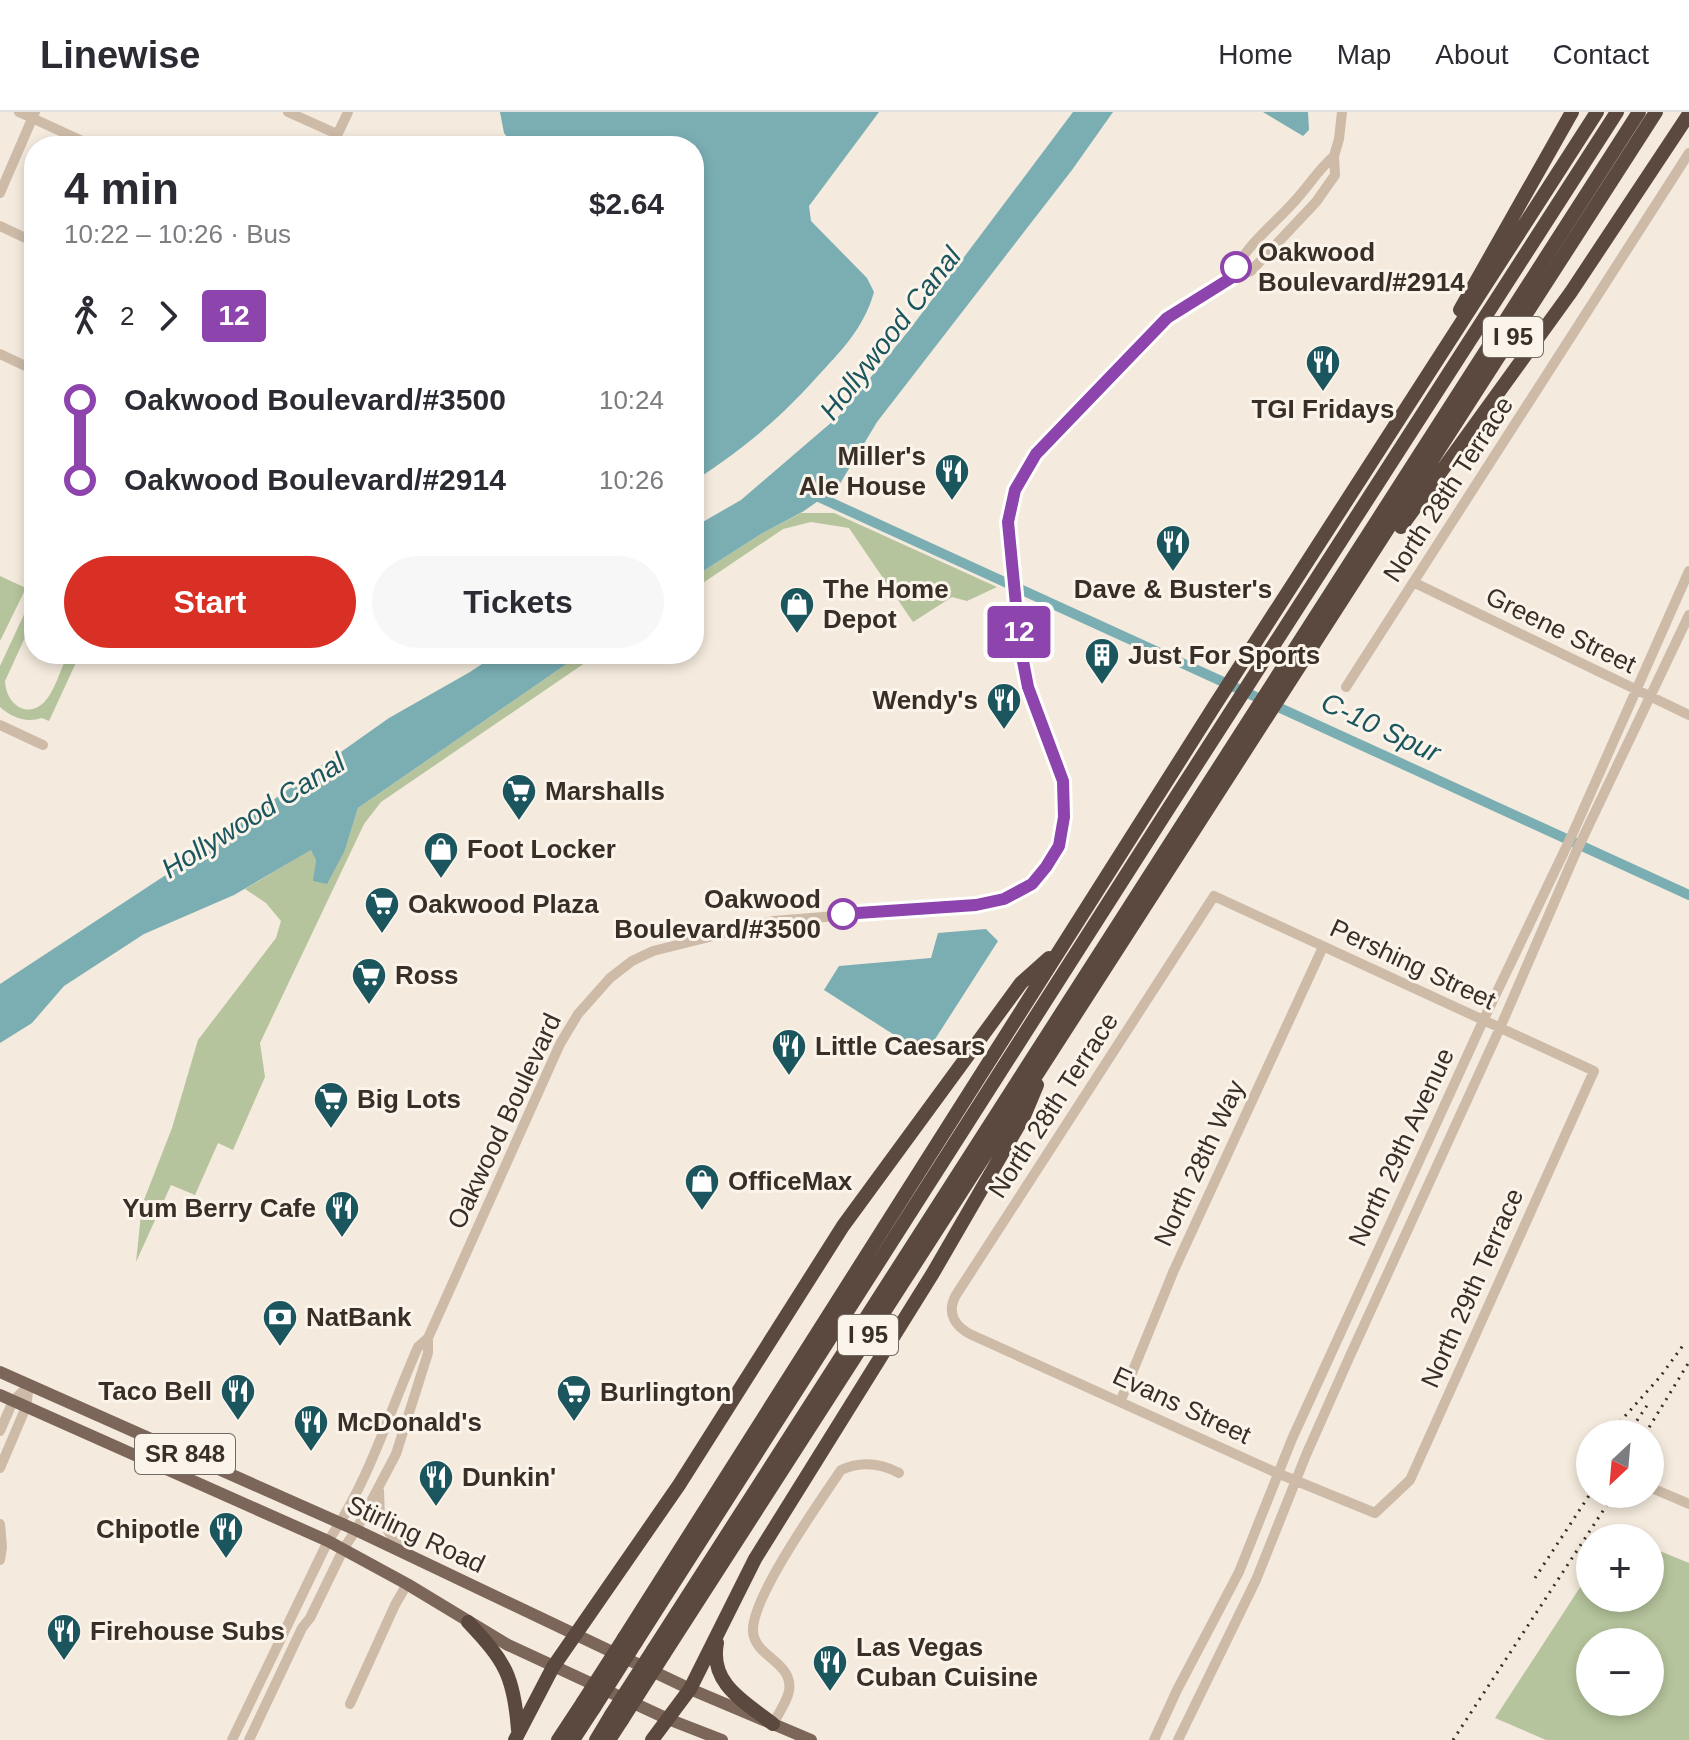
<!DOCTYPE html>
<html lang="en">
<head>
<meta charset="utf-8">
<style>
  :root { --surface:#fff; --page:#f7f7f7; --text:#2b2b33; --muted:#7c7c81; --line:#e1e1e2; --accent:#d93025 }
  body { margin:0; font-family:Arial,sans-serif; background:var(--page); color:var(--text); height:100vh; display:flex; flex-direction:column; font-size:30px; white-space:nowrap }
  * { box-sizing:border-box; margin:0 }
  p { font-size:26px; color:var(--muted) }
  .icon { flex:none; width:44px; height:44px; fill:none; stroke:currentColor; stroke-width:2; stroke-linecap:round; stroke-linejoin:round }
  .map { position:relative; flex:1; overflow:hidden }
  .side { position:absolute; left:24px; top:24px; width:680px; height:528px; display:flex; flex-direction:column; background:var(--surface); border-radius:32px; box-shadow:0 4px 12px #0003 }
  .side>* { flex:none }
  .badge { padding:0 16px; border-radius:6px; font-size:28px; line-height:52px }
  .needle { width:52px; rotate:206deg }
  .controls { position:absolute; left:1576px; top:1308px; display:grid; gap:16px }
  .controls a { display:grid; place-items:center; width:88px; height:88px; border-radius:50%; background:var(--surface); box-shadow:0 4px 12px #0003; font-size:40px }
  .map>.badge { position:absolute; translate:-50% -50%; box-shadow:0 0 0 4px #fff }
  .legs { display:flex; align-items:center; gap:12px; height:88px; padding:0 40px; font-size:26px }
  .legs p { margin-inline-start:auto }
  .headline { display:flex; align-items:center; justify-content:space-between; height:136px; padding:0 40px }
  h1 { font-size:44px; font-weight:600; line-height:60px }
  .primary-button { display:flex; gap:16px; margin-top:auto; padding:16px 40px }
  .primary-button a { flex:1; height:92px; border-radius:48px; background:var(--accent); color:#fff; font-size:32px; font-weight:600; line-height:92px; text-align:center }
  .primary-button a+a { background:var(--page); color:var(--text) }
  ul { padding:0 40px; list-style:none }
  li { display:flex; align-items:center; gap:28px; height:80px; font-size:30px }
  li i { display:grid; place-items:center; width:12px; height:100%; margin:0 10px; background:currentColor }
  li i::after { content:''; width:20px; height:20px; margin:-10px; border:6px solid; border-radius:50%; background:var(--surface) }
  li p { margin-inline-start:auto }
  li:first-child i { background:linear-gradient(#0000 50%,currentColor 0) }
  li:last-child i { background:linear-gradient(currentColor 50%,#0000 0) }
  header { display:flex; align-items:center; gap:48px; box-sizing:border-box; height:112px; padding:0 40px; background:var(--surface); border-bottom:2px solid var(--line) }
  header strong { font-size:38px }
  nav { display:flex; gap:44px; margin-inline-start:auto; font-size:28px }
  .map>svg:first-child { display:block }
  .green { fill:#b5c49c; fill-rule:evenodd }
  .water { fill:#7aaeb3 }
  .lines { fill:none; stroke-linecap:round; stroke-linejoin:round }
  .canal { stroke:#7aaeb3; stroke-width:10 }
  .minor { stroke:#cdbba8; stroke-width:10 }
  .major { stroke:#7c6659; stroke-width:12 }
  .highway { stroke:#5b493f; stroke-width:14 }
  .rail { stroke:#392f29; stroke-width:3; stroke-dasharray:2 6; stroke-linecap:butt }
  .highway-bridge { stroke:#5b493f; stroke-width:14 }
  .line-1-casing { stroke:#fff; stroke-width:18 }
  .line-1 { stroke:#8e44ad; stroke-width:12 }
  .stop-1-dot { fill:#fff; stroke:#8e44ad; stroke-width:4 }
  .labels { text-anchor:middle; stroke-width:6; stroke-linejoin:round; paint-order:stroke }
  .shield { fill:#fbf4ea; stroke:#736a63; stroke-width:2 }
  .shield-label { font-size:24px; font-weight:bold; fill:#392f29 }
  .stop-label { font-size:26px; font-weight:bold; fill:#392f29; stroke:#fbf4ea; text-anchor:start }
  .poi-label { font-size:26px; font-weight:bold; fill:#392f29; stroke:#fbf4ea; text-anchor:start }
  .street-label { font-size:26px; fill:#392f29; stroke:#fbf4ea }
  .water-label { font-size:28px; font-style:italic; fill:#1b565e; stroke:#fbf4ea }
</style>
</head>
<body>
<header>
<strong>Linewise</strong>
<nav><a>Home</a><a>Map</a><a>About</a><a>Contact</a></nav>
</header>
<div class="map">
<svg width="1689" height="1628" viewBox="0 0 1689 1628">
  <rect width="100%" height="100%" fill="#f4eadd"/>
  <!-- green -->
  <path class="green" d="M801 401H834L997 475 967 489 952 485 913 510 849 416 811 410 783 417 694 477V465L761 422Z
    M0 464 26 476 0 529Z
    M34 487V506L5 569C6 595 32 610 49 584 57 572 61 556 68 542H80L49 609 42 606C26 611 13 606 0 595V554L28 494Z
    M581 542H598L381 690 364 712 260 931 265 965 233 1038 218 1031 195 1083 171 1073 136 1150 142 1093 172 1016 198 928 276 826 281 809 266 791 245 777 312 737 316 748 314 769 345 738 358 696Z
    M1650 1435 1689 1451V1628H1546L1495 1606 1590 1460V1486H1650ZM1590 1530H1650V1590H1590Z"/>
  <!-- water -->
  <path class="water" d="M500 0H879L809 94 811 109 867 166 874 180C864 216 841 239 816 266 777 309 743 337 694 369V34H514L504 21Z
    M1073 0H1113L1072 58 877 310 838 375 804 399 761 422 694 465V415L741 388 840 303 910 217Z
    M1263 0H1308L1309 18 1303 24Z
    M497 542H581L358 696 345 738 327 772 313 769 316 748 311 738 234 783 144 822 64 874 32 911 0 931V872L184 751 389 606 470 560Z
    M986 817 998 829 930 935 910 933 824 878 839 854 931 846 938 821Z"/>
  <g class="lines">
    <!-- canal -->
    <path class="canal" d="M810 381 1689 783"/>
    <!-- minor -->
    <path class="minor" d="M19 0 93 34
      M288 0 337 22
      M332 34 348 0
      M0 81 35 0
      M0 114 34 130
      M1231 166C1244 133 1277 111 1300 83 1312 69 1320 56 1334 44
      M0 242 34 258
      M1415 471 1689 603
      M1346 575 1689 41
      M0 613 43 633
      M1214 784 1594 959 1410 1368 1375 1401 1277 1361 972 1223C955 1215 946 1201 956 1183Z
      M1121 1288 1174 1158 1323 835
      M0 1319 13 1289 28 1274
      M0 1356 26 1295 29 1273
      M1654 1377 1689 1392
      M379 1378 380 1408 402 1438
      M0 1412 2 1435 0 1448
      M350 1592 395 1493 407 1472
      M773 1612C778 1602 787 1590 789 1579 794 1550 754 1545 753 1519 751 1486 821 1388 841 1358 861 1349 880 1351 899 1361
      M232 1628 328 1429C369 1370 389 1300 418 1235L428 1226
      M249 1628 302 1516 310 1506 344 1436 356 1418 396 1342 428 1241V1226L560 932 578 902 610 866 632 849 653 839 773 809 976 793 1004 787 1032 772 1059 734 1064 705 1063 669 1028 575 1020 534 1008 410 1015 378 1036 342 1167 206 1231 166 1251 159 1316 90 1335 63 1334 44 1339 27 1342 0
      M1154 1628 1177 1578 1239 1460 1292 1327 1483 909 1572 723 1689 459
      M1178 1628 1256 1468 1306 1343 1349 1246 1500 916 1576 740 1689 503"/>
    <!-- major -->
    <path class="major" d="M0 1260 356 1418 690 1577 811 1628
      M0 1283 328 1429 407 1472 508 1533 668 1607 722 1628"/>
    <!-- highway -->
    <path class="highway" d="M1460 198 1572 0
      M1401 415 1571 180 1689 2
      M468 1510C505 1549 514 1564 518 1618
      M624 1526 1215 593 1597 0
      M636 1530 1172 691 1617 0
      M717 1531C709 1572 745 1590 773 1612
      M653 1538 1639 0
      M664 1542 1656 0
      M515 1628 553 1555 679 1373 843 1114 1021 871 1049 846
      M558 1628 583 1590
      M573 1628 594 1596
      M596 1628 611 1603
      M609 1628 622 1608
      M652 1628 690 1577 755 1447 933 1161 1024 1004 1037 973"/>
    <!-- rail -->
    <path class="rail" d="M1609 1322 1660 1265 1684 1232
      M1628 1322 1648 1292
      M1645 1322 1689 1250
      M1585 1358 1590 1349
      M1535 1466 1590 1382
      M1453 1628 1614 1382"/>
    <!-- highway-bridge -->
    <path class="highway-bridge" d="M583 1590 624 1526
      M594 1596 636 1530
      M611 1603 653 1538
      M622 1608 664 1542"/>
  </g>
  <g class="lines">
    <!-- line-1 casing -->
    <g class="line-1-casing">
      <path id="line-1" d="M843 802 976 793 1004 787 1032 772 1046 755 1059 734 1064 705 1063 669 1028 575 1020 534 1008 410 1015 378 1036 342 1167 206 1231 166 1236 155"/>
    </g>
    <!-- line-1 -->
    <use href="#line-1" class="line-1"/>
  </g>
  <!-- icons -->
  <defs>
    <g id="restaurant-pin" transform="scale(1.8)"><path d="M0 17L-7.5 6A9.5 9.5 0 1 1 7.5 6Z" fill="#1b565e" stroke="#fbf4ea"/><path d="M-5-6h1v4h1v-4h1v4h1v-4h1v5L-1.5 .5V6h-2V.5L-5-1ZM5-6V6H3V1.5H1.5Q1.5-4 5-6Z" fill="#fff"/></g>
    <g id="shop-pin" transform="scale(1.8)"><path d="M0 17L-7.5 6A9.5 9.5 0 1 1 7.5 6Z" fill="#1b565e" stroke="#fbf4ea"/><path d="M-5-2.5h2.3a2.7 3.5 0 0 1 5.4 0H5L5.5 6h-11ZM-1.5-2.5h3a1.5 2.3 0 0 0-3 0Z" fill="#fff"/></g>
    <g id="building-pin" transform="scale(1.8)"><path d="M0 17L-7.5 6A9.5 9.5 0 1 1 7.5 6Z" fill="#1b565e" stroke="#fbf4ea"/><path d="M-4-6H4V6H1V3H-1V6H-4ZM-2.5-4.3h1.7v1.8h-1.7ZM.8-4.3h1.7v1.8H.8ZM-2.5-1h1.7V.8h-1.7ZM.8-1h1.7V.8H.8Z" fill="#fff"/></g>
    <g id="supermarket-pin" transform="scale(1.8)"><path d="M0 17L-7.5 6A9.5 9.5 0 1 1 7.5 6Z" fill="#1b565e" stroke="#fbf4ea"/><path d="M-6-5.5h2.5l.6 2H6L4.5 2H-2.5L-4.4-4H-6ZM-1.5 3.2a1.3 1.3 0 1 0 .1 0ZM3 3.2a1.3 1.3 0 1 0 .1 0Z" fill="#fff"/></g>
    <g id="bank-pin" transform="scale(1.8)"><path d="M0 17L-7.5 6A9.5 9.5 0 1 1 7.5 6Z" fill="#1b565e" stroke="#fbf4ea"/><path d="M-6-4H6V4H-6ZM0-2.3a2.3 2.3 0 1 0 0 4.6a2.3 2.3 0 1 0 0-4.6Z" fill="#fff"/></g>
  </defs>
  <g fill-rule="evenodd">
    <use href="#restaurant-pin" x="1323" y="250"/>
    <use href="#restaurant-pin" x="952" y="359"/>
    <use href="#restaurant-pin" x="1173" y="430"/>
    <use href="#shop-pin" x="797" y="492"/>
    <use href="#building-pin" x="1102" y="543"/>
    <use href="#restaurant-pin" x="1004" y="588"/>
    <use href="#supermarket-pin" x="519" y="679"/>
    <use href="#shop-pin" x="441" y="737"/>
    <use href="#supermarket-pin" x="382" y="792"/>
    <use href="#supermarket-pin" x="369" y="863"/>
    <use href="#restaurant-pin" x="789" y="934"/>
    <use href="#supermarket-pin" x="331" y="987"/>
    <use href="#shop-pin" x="702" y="1069"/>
    <use href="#restaurant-pin" x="342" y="1096"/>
    <use href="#bank-pin" x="280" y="1205"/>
    <use href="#restaurant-pin" x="238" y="1279"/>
    <use href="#supermarket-pin" x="574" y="1280"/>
    <use href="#restaurant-pin" x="311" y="1310"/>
    <use href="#restaurant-pin" x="436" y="1365"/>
    <use href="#restaurant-pin" x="226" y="1417"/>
    <use href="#restaurant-pin" x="64" y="1519"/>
    <use href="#restaurant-pin" x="830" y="1550"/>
  </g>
  <!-- markers -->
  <g class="stop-1-dot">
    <circle cx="1236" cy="155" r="14"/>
    <circle cx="843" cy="802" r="14"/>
  </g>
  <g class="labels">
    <!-- shield labels -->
    <g class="shield">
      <rect x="1483" y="205" width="60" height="40" rx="6"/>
      <rect x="838" y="1203" width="60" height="40" rx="6"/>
      <rect x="135" y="1322" width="100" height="40" rx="6"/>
    </g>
    <g class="shield-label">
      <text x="1513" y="233">I 95</text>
      <text x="868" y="1231">I 95</text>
      <text x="185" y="1350">SR 848</text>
    </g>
    <!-- stop labels -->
    <g class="stop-label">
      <text x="1258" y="149">Oakwood<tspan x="1258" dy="30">Boulevard/#2914</tspan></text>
      <text x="821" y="796" text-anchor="end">Oakwood<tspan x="821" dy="30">Boulevard/#3500</tspan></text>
    </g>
    <!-- poi labels -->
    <g class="poi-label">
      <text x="1323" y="306" text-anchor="middle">TGI Fridays</text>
      <text x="926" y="353" text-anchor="end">Miller's<tspan x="926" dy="30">Ale House</tspan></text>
      <text x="823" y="486">The Home<tspan x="823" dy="30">Depot</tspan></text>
      <text x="1173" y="486" text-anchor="middle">Dave &amp; Buster's</text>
      <text x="1128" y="552">Just For Sports</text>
      <text x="978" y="597" text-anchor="end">Wendy's</text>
      <text x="545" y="688">Marshalls</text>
      <text x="467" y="746">Foot Locker</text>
      <text x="408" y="801">Oakwood Plaza</text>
      <text x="395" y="872">Ross</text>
      <text x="815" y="943">Little Caesars</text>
      <text x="357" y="996">Big Lots</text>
      <text x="728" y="1078">OfficeMax</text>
      <text x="316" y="1105" text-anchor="end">Yum Berry Cafe</text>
      <text x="306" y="1214">NatBank</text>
      <text x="212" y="1288" text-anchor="end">Taco Bell</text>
      <text x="600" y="1289">Burlington</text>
      <text x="337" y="1319">McDonald's</text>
      <text x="462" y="1374">Dunkin'</text>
      <text x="200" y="1426" text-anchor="end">Chipotle</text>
      <text x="90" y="1528">Firehouse Subs</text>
      <text x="856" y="1544">Las Vegas<tspan x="856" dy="30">Cuban Cuisine</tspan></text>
    </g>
    <!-- street labels -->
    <g class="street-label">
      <text transform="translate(1448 377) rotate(-57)" y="9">North 28th Terrace</text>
      <text transform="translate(1561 518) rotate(26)" y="9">Greene Street</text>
      <text transform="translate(1413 852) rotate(25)" y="9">Pershing Street</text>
      <text transform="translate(1053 993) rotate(-57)" y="9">North 28th Terrace</text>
      <text transform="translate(504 1009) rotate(-65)" y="9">Oakwood Boulevard</text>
      <text transform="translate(1401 1035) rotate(-65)" y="9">North 29th Avenue</text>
      <text transform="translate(1199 1051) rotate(-65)" y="9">North 28th Way</text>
      <text transform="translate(1472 1176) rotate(-66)" y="9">North 29th Terrace</text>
      <text transform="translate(1182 1293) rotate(25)" y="9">Evans Street</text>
      <text transform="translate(416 1422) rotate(25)" y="9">Stirling Road</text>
    </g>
    <!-- water labels -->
    <g class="water-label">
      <text transform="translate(890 221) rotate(-52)" y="10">Hollywood Canal</text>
      <text transform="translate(1381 615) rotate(25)" y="10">C-10 Spur</text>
      <text transform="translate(253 703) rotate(-32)" y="10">Hollywood Canal</text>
    </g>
  </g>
</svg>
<div class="controls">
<a><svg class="needle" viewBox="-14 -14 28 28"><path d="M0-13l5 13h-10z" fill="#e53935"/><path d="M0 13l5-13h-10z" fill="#7c7c81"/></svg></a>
<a>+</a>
<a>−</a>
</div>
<b class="badge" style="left:1019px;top:520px;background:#8e44ad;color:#fff">12</b>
<section class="side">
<div class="headline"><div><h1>4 min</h1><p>10:22 – 10:26 · Bus</p></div><b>$2.64</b></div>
<div class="legs"><svg class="icon" aria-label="walk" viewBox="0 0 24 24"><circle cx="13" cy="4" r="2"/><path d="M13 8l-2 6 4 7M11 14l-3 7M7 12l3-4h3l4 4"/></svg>2<svg class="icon" aria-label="forward" viewBox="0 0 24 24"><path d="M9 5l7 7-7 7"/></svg><b class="badge" style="background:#8e44ad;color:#fff">12</b></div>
<ul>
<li><i style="color:#8e44ad"></i><b>Oakwood Boulevard/#3500</b><p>10:24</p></li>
<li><i style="color:#8e44ad"></i><b>Oakwood Boulevard/#2914</b><p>10:26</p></li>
</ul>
<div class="primary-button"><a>Start</a><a>Tickets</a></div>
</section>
</div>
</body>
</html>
